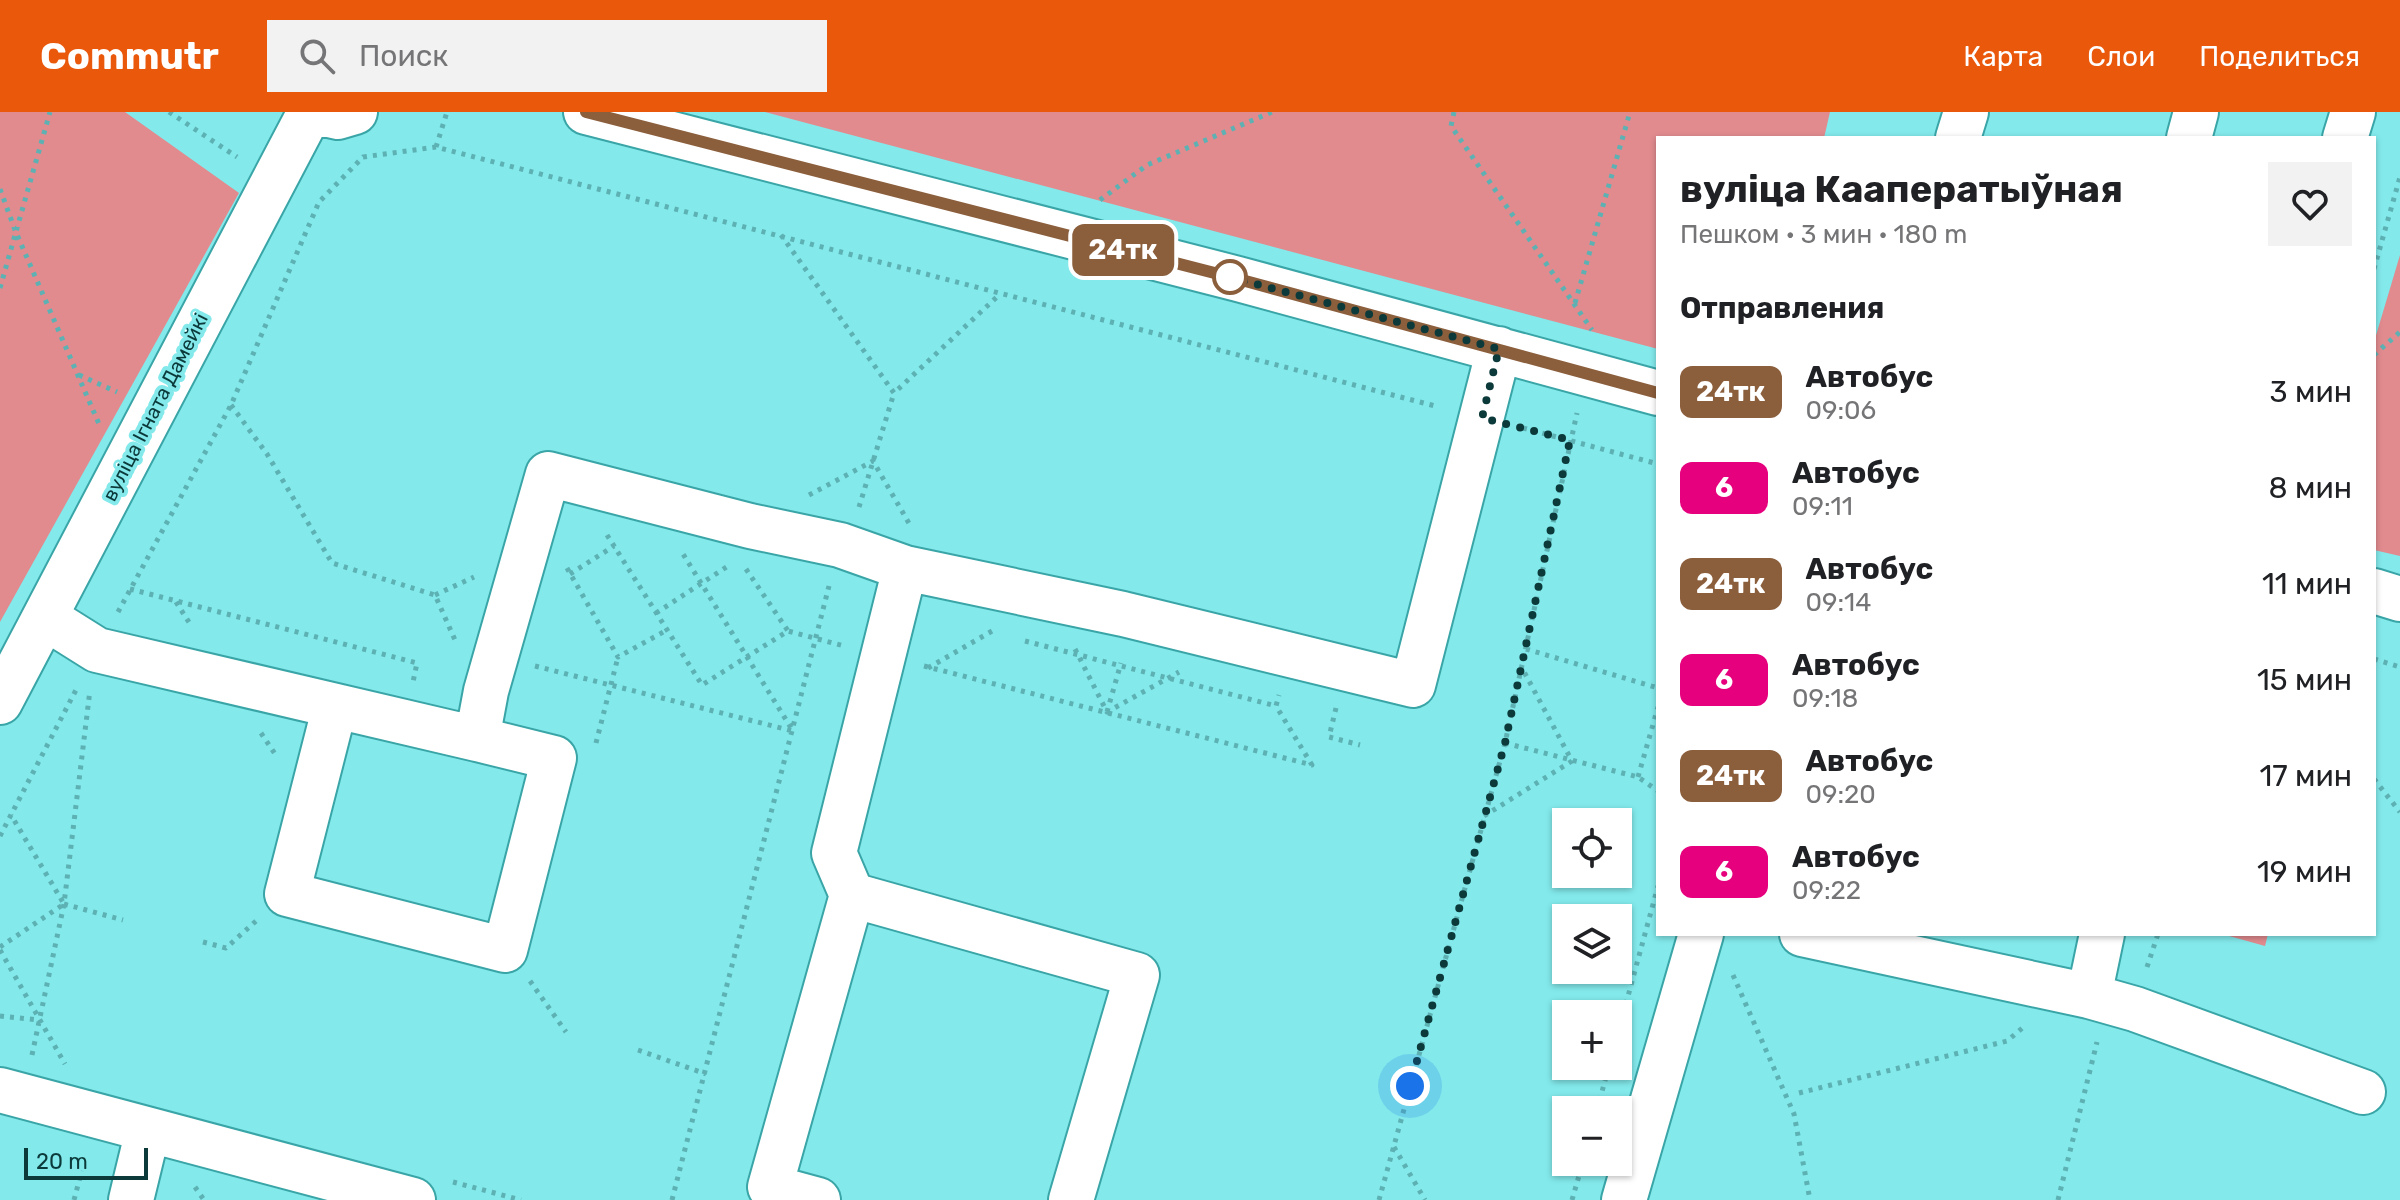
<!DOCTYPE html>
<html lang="ru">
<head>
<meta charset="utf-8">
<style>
  :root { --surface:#fff; --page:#f2f2f2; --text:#202124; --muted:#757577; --accent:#ea580c }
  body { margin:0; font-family:Rubik,sans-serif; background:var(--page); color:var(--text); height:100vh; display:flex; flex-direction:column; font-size:30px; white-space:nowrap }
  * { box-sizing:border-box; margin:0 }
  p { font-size:26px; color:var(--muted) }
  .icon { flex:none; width:44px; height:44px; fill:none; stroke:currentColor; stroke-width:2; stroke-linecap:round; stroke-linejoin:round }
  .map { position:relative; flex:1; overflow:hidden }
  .side { position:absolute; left:1656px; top:24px; width:720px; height:800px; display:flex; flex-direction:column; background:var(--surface); border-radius:0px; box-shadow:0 2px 6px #0004 }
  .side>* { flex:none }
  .badge { padding:0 16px; border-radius:12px; font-size:28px; line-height:52px }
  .controls { position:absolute; left:1552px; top:696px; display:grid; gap:16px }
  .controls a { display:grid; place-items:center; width:80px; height:80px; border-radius:0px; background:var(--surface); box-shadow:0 2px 6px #0004; font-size:40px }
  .scale { position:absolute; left:24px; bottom:20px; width:124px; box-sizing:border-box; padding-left:8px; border:4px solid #0c3a3b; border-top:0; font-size:22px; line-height:28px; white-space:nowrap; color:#0c3a3b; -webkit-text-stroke:6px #83e9eb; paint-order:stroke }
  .you { position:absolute; width:40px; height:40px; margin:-20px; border:6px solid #fff; border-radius:50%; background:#1a73e8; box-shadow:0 0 0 12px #1a73e833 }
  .map>.badge { position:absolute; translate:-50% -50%; box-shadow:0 0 0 4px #fff }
  h2 { padding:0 24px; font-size:30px; line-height:72px }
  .round { display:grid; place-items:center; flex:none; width:84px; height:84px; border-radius:0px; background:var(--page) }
  .head { display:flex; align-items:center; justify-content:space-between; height:136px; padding:0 24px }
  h1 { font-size:38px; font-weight:700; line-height:60px }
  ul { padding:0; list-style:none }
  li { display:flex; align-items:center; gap:24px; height:96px; padding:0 24px }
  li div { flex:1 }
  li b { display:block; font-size:30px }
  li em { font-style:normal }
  li .badge { min-width:88px; font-weight:700; text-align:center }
  header { display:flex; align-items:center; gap:48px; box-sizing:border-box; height:112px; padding:0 40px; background:var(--accent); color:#fff }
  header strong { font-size:38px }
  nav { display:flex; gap:44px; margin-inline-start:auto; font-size:28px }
  .search { width:560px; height:72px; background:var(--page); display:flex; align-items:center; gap:20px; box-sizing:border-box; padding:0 28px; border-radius:0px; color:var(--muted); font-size:30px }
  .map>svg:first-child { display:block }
  .green { fill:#e18b8f }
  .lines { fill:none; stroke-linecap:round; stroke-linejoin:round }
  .minor-casing { stroke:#3aa5a7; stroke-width:48 }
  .path { stroke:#5db1b3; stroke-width:5; stroke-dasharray:4 6; stroke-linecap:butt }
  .minor { stroke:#fff; stroke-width:44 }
  .line-casing { stroke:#fff; stroke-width:18 }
  .line { stroke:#8b5e3c; stroke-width:12 }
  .walk { stroke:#0c3a3b; stroke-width:8; stroke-dasharray:0 14.4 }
  .stop-dot { fill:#fff; stroke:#8b5e3c; stroke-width:4 }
  .labels { text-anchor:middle; stroke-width:8; stroke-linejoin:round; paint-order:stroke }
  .street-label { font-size:20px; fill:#0c3a3b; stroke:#83e9eb }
</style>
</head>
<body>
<header>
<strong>Commutr</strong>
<div class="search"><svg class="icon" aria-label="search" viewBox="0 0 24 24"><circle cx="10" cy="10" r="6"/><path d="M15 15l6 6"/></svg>Поиск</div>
<nav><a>Карта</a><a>Слои</a><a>Поделиться</a></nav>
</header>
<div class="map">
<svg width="2400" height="1088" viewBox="0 0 2400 1088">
  <rect width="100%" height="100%" fill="#83e9eb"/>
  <!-- green -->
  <path class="green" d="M0 0H125L239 81 0 510Z
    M765 0H1830L1824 26H1658V237Z
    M2400 143V444L2374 438V230Z
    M2222 822H2268L2265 834Z"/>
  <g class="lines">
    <!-- minor casing -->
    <g class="minor-casing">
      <path id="minor" d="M315 0 338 5 355 0
        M586 0 1238 167 1658 281
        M1958 26 1966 0
        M2189 26 2196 0
        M2345 26 2353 0
        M2374 479 2400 487
        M46 506 97 538 477 627 486 579 548 362 750 414 840 433 905 456 1123 502 1413 573 1499 237
        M0 590 310 0
        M335 594 287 782 505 838 554 646 477 627
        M852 783 1137 863 1071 1088
        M1802 822 2089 884 2102 822
        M2089 884 2135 897 2363 980
        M0 978 413 1088
        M131 1088 148 1018
        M818 1088 770 1075 852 783 834 741 905 456
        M1624 1088 1701 822"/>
    </g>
    <!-- path -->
    <path class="path" d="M169 0 237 45
      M1454 0 1451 14 1592 218
      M436 35 447 0
      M0 77 15 118 99 312
      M1100 88 1147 53 1272 0
      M781 123 894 281 999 183
      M2374 157 2400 65
      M0 176 50 0
      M1575 191 1630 0
      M2374 243 2400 220
      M79 263 117 280
      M231 293 267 342 332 451 435 483 455 528
      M1523 316 1658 352
      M809 383 873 349 910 413
      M859 395 894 281
      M607 423 702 573 788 519 844 534
      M567 456 618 545 667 518
      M746 457 788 519
      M570 462 614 434
      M130 477 417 551 413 570
      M435 483 474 465
      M176 490 192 515
      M118 500 231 293 319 90 363 45 436 35 1439 295
      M656 501 728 454
      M1025 529 1276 594
      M1075 537 1107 600 1179 560
      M1526 537 1658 576
      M2374 547 2400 555
      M535 554 793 619 683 442
      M924 554 1312 653 1276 594 1279 583
      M928 556 992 519
      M1336 596 1329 625 1360 633
      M1107 600 1121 551
      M261 621 277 645
      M596 631 618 545
      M1505 631 1638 665 1658 679
      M1638 665 1658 595
      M2374 667 2400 700
      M1484 704 1572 649 1522 556
      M0 724 77 576
      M64 792 123 808
      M203 830 226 836 256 809
      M0 835 64 792 11 703
      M0 838 65 952
      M2147 855 2158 822
      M1733 863 1794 1002 1810 1088
      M530 869 566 920
      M0 904 39 908
      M1618 921 1658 774
      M638 938 706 962
      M32 943 64 792 90 578
      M1799 981 2007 929 2026 913
      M1597 998 1609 954
      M1394 1035 1425 1088
      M453 1070 521 1088
      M195 1075 204 1088
      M74 1088 86 1043
      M672 1088 829 474
      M1379 1088 1505 631 1577 301
      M1572 1088 1583 1050
      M2058 1088 2097 930"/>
    <!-- minor -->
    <use href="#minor" class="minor"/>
  </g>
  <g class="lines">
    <!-- line casing -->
    <g class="line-casing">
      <path id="line" d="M586 0 1238 167 1658 281"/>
    </g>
    <!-- line -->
    <use href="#line" class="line"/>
    <!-- walk -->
    <path class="walk" d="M1230 165 1499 237 1482 306 1570 328 1505 631 1410 974"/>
  </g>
  <!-- markers -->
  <circle class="stop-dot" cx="1230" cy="165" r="16"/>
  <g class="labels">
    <!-- street labels -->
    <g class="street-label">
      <text transform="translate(155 295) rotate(-63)" y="7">вуліца Ігната Дамейкі</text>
    </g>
  </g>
</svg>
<div class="controls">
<a><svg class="icon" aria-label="locate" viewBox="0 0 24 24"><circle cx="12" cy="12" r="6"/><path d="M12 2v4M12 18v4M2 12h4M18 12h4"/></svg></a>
<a><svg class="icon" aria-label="layers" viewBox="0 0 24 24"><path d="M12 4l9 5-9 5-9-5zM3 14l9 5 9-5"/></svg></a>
<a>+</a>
<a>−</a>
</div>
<div class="scale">20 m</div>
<div class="you" style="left:1410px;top:974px"></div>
<b class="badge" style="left:1123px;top:138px;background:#8b5e3c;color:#fff">24тк</b>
<section class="side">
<div class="head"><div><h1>вуліца Кааператыўная</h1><p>Пешком · 3 мин · 180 m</p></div><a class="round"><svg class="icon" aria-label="heart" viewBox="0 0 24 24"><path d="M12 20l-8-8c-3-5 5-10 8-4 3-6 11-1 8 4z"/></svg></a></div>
<h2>Отправления</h2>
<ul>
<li><span class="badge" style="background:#8b5e3c;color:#fff">24тк</span><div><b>Автобус</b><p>09:06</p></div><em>3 мин</em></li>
<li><span class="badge" style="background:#e6007e;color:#fff">6</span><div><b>Автобус</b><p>09:11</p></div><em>8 мин</em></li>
<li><span class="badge" style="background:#8b5e3c;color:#fff">24тк</span><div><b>Автобус</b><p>09:14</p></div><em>11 мин</em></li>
<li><span class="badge" style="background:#e6007e;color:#fff">6</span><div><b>Автобус</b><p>09:18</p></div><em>15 мин</em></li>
<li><span class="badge" style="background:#8b5e3c;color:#fff">24тк</span><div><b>Автобус</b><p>09:20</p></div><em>17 мин</em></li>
<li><span class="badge" style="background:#e6007e;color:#fff">6</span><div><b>Автобус</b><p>09:22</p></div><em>19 мин</em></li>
</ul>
</section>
</div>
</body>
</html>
